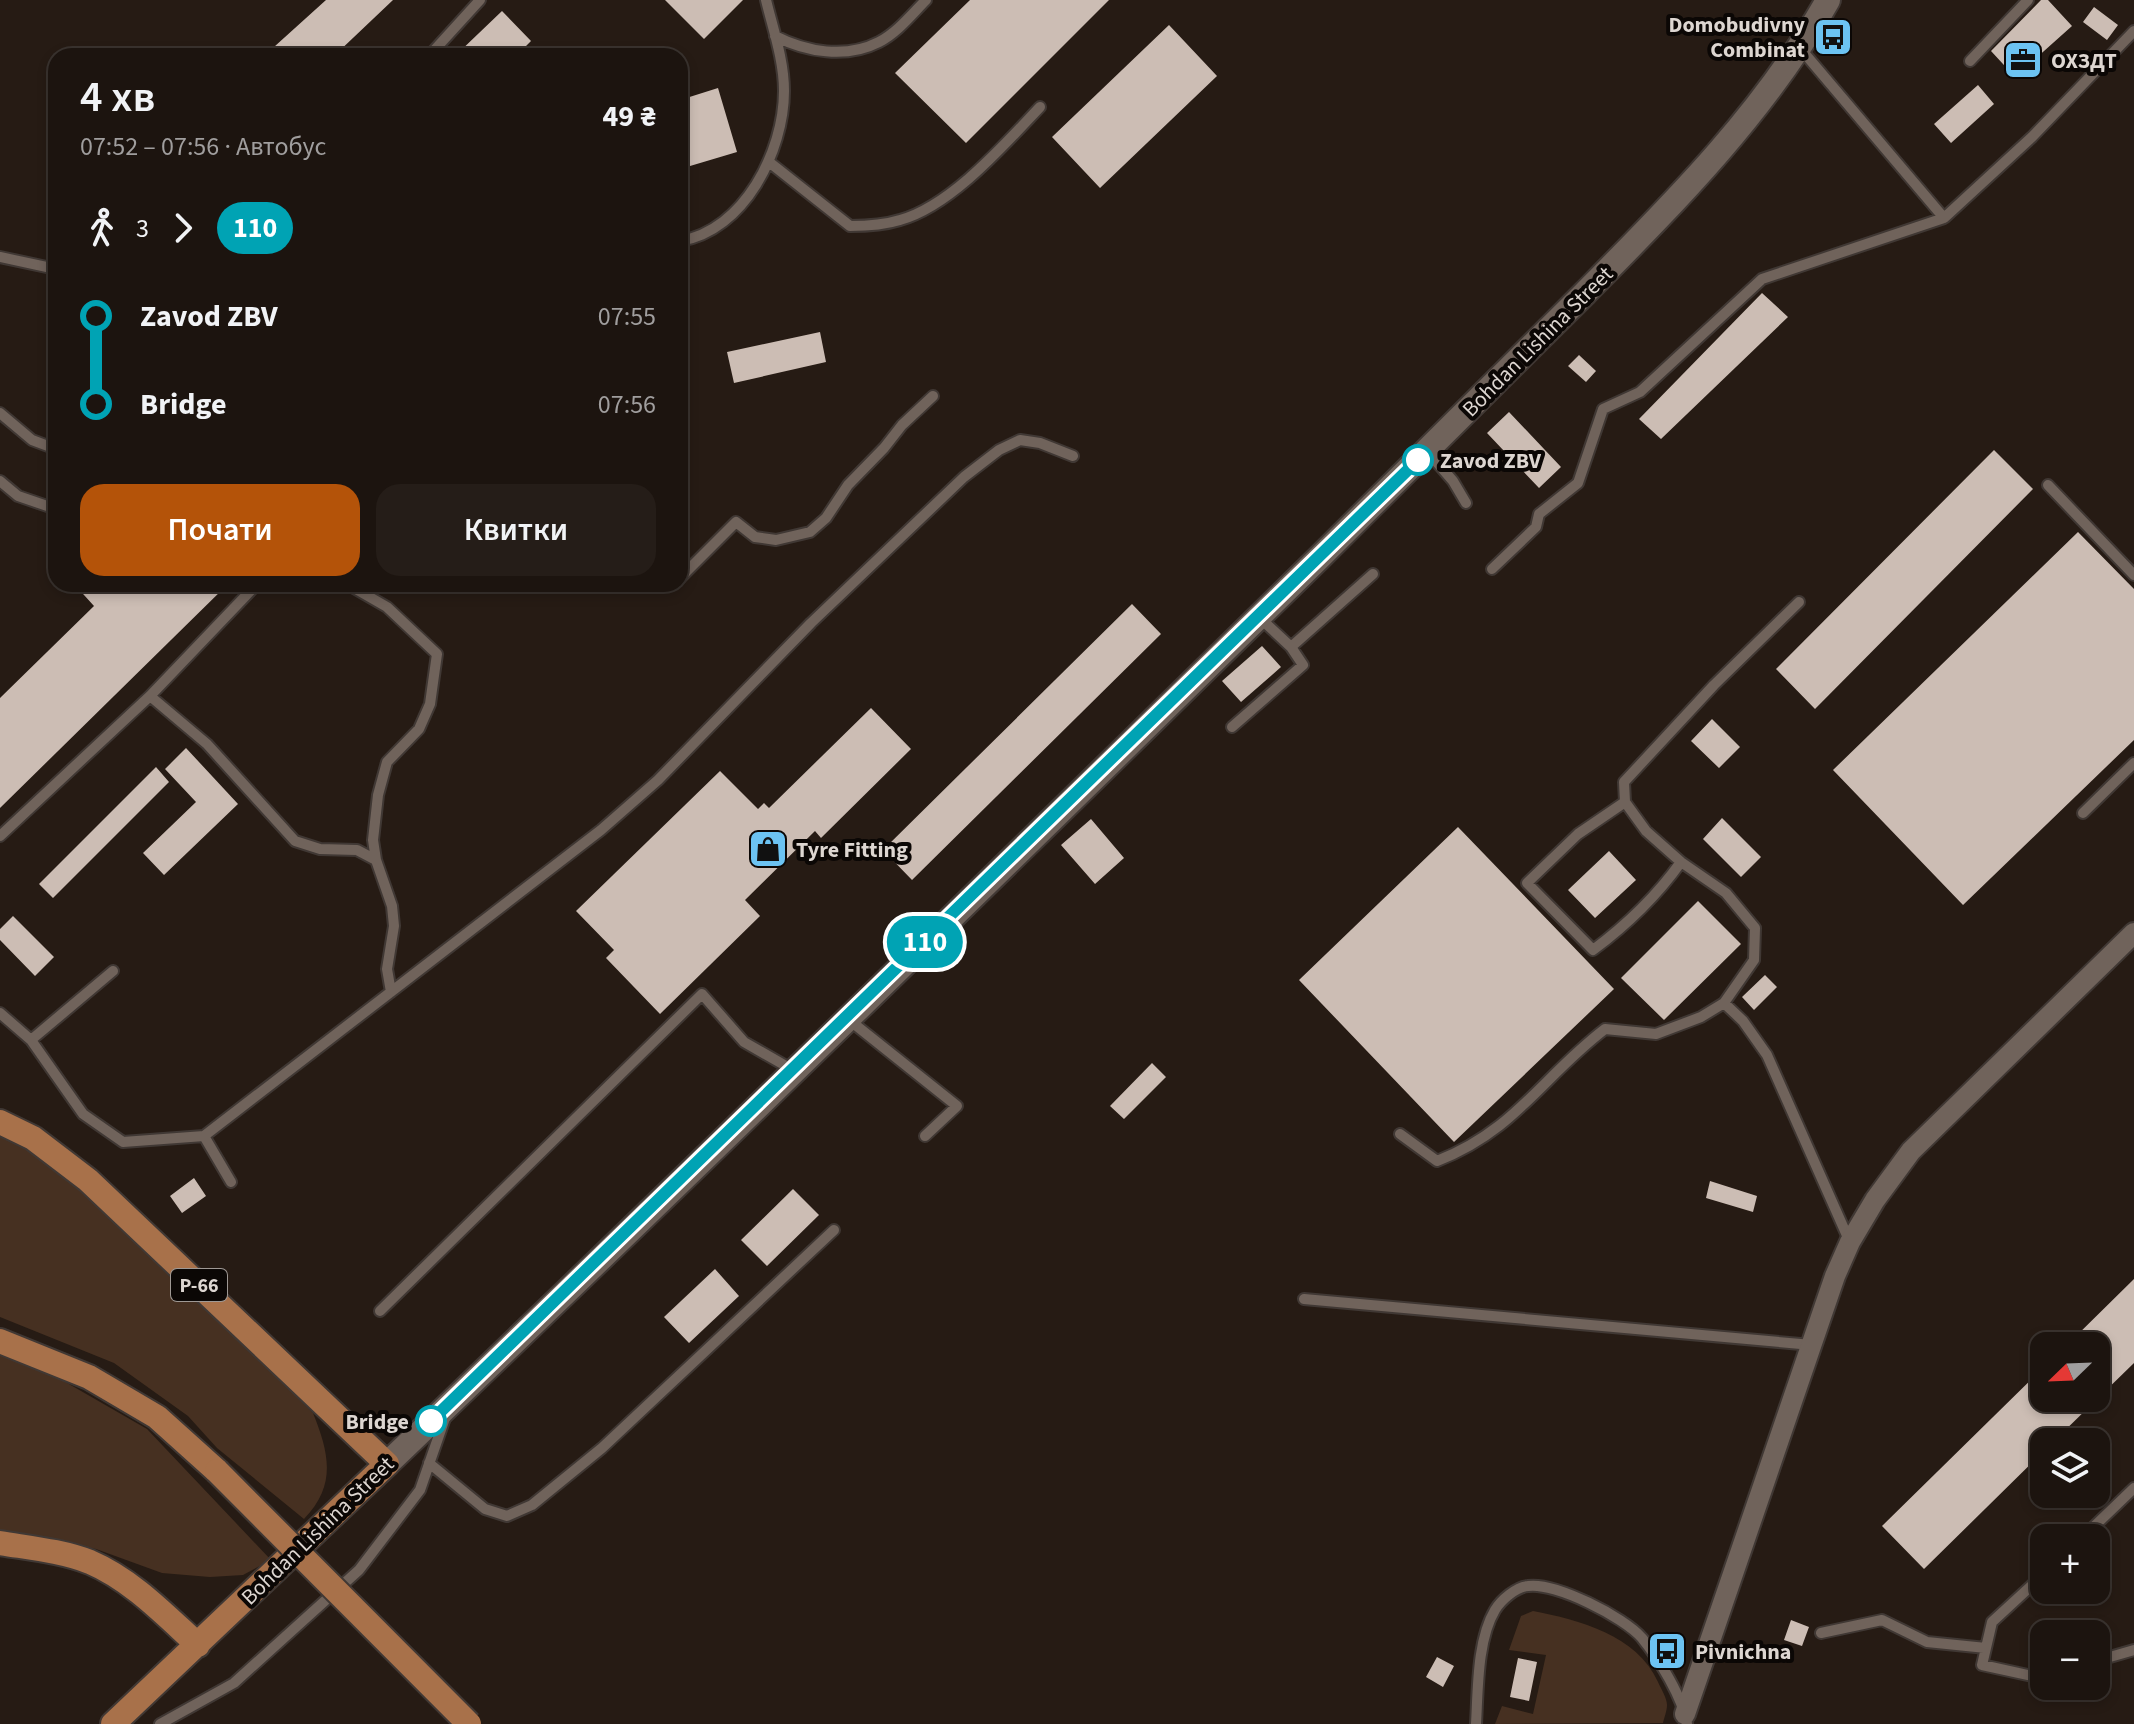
<!DOCTYPE html>
<html lang="uk">
<head>
<meta charset="utf-8">
<style>
  :root { --surface:#1c140f; --page:#251d18; --text:#f1f3f6; --muted:#a09e9e; --line:#3a332f; --accent:#b45309 }
  body { margin:0; font-family:"Source Sans 3",sans-serif; background:var(--page); color:var(--text); height:100vh; display:flex; flex-direction:column; font-size:30px; white-space:nowrap }
  * { box-sizing:border-box; margin:0 }
  p { font-size:26px; color:var(--muted) }
  .icon { flex:none; width:44px; height:44px; fill:none; stroke:currentColor; stroke-width:2; stroke-linecap:round; stroke-linejoin:round }
  .map { position:relative; flex:1; overflow:hidden }
  .panel { position:absolute; left:48px; top:48px; width:640px; height:544px; display:flex; flex-direction:column; background:var(--surface); border-radius:24px; box-shadow:0 4px 12px #0003,0 0 0 2px var(--line) }
  .panel>* { flex:none }
  .badge { padding:0 16px; border-radius:26px; font-size:28px; line-height:52px }
  .needle { width:52px; rotate:247deg }
  .tools { position:absolute; left:2030px; top:1332px; display:grid; gap:16px }
  .tools a { display:grid; place-items:center; width:80px; height:80px; border-radius:16px; background:var(--surface); box-shadow:0 4px 12px #0003,0 0 0 2px var(--line); font-size:40px }
  .map>.badge { position:absolute; translate:-50% -50%; box-shadow:0 0 0 4px #fff }
  .legs { display:flex; align-items:center; gap:12px; height:88px; padding:0 32px; font-size:26px }
  .legs p { margin-inline-start:auto }
  .head { display:flex; align-items:center; justify-content:space-between; height:136px; padding:0 32px }
  h1 { font-size:44px; font-weight:600; line-height:60px }
  .button { display:flex; gap:16px; margin-top:auto; padding:16px 32px }
  .button a { flex:1; height:92px; border-radius:24px; background:var(--accent); color:#fff; font-size:32px; font-weight:600; line-height:92px; text-align:center }
  .button a+a { background:var(--page); color:var(--text) }
  ul { padding:0 32px; list-style:none }
  li { display:flex; align-items:center; gap:28px; height:88px; font-size:30px }
  li i { display:grid; place-items:center; width:12px; height:100%; margin:0 10px; background:currentColor }
  li i::after { content:''; width:20px; height:20px; margin:-10px; border:6px solid; border-radius:50%; background:var(--surface) }
  li p { margin-inline-start:auto }
  li:first-child i { background:linear-gradient(#0000 50%,currentColor 0) }
  li:last-child i { background:linear-gradient(currentColor 50%,#0000 0) }
  .map>svg:first-child { display:block }
  .green { fill:#463021 }
  .building { fill:#ccbdb4 }
  .lines { fill:none; stroke-linecap:round; stroke-linejoin:round }
  .lane-casing { stroke:#403834; stroke-width:14 }
  .street-casing { stroke:#403834; stroke-width:24 }
  .secondary-casing { stroke:#403834; stroke-width:28 }
  .primary-casing { stroke:#403834; stroke-width:28 }
  .lane { stroke:#70635b; stroke-width:10 }
  .street { stroke:#70635b; stroke-width:20 }
  .secondary { stroke:#70635b; stroke-width:24 }
  .primary { stroke:#a8714a; stroke-width:24 }
  .primary-bridge-casing { stroke:#403834; stroke-width:28; stroke-linecap:butt }
  .primary-bridge { stroke:#a8714a; stroke-width:24 }
  .line-1-casing { stroke:#fff; stroke-width:18 }
  .line-1 { stroke:#00a3b4; stroke-width:12 }
  .stop-1-dot { fill:#fff; stroke:#00a3b4; stroke-width:4 }
  .labels { text-anchor:middle; stroke-width:8; stroke-linejoin:round; paint-order:stroke }
  .shield { fill:#0b0705; stroke:#9e9894; stroke-width:2 }
  .shield-label { font-size:20px; font-weight:bold; fill:#ddd6d1 }
  .poi-label { font-size:22px; font-weight:bold; fill:#ddd6d1; stroke:#0b0705; text-anchor:start }
  .street-label { font-size:22px; fill:#ddd6d1; stroke:#0b0705 }
  .stop-label { font-size:22px; font-weight:bold; fill:#ddd6d1; stroke:#0b0705; text-anchor:start }
</style>
</head>
<body>
<div class="map">
<svg width="2134" height="1724" viewBox="0 0 2134 1724">
  <rect width="100%" height="100%" fill="#261b14"/>
  <!-- green -->
  <path class="green" d="M0 1128 82 1181 313 1413C329 1453 337 1485 304 1519L217 1448 188 1416 114 1363 0 1317Z
    M0 1353 55 1376 147 1429 271 1560 243 1575 210 1577 162 1573 96 1549 0 1532Z
    M1533 1611C1579 1620 1637 1635 1658 1682 1661 1689 1667 1698 1667 1705 1667 1711 1664 1718 1663 1723L1495 1724 1502 1706 1533 1714 1546 1655 1509 1650 1521 1616Z"/>
  <!-- building -->
  <path class="building" d="M326 0H393L334 56H264Z
    M665 0H743L704 39Z
    M970 0H1109L966 143 895 73Z
    M2041 0H2048L2072 26 2015 77 1991 51Z
    M2094 7 2118 25 2107 40 2083 22Z
    M502 11 531 41 516 56H455Z
    M1169 25 1217 76 1100 188 1052 137Z
    M1978 85 1994 104 1951 143 1934 124Z
    M718 88 737 152 680 169V100Z
    M1762 293 1788 317 1661 439 1639 419Z
    M820 332 826 362 734 383 727 352Z
    M1579 355 1596 371 1586 382 1568 366Z
    M1509 412 1561 467 1539 488 1487 433Z
    M1994 450 2033 489 1815 709 1776 669Z
    M2078 532 2134 589V740L1963 905 1833 770Z
    M74 584H228L0 808V698L94 606Z
    M1132 604 1161 634 912 880 883 850Z
    M1262 646 1281 667 1241 702 1222 681Z
    M871 708 911 749 821 838 815 831 745 900 760 916 660 1014 606 958 614 950 576 911 720 771 758 809 764 803 769 808Z
    M1712 719 1740 747 1719 768 1691 741Z
    M186 748 238 804 164 875 143 853 196 802 165 769Z
    M156 767 169 782 53 898 39 884Z
    M1722 818 1761 857 1741 877 1703 839Z
    M1091 819 1124 858 1095 884 1061 845Z
    M1458 827 1614 989 1454 1142 1299 980Z
    M1609 851 1636 880 1595 918 1568 890Z
    M1698 901 1741 944 1664 1020 1621 978Z
    M13 916 54 957 35 976 0 940V929Z
    M1765 975 1777 987 1754 1010 1742 997Z
    M1152 1063 1166 1077 1124 1119 1110 1106Z
    M194 1178 206 1196 182 1213 170 1196Z
    M1710 1181 1757 1196 1753 1212 1706 1198Z
    M793 1189 819 1215 767 1266 741 1240Z
    M715 1269 739 1296 689 1343 664 1317Z
    M2134 1279V1363L2053 1442H2044V1451L1924 1569 1882 1526 2044 1367V1398H2096V1346H2066Z
    M1791 1620 1809 1627 1802 1646 1784 1640Z
    M1437 1657 1454 1666 1443 1687 1426 1677Z
    M1518 1658 1537 1662 1529 1701 1510 1697Z"/>
  <g class="lines">
    <!-- lane casing -->
    <g class="lane-casing">
      <path id="lane" d="M775 36C806 52 846 59 879 42 897 33 912 14 926 0
        M1800 48 1944 218 2032 137 2134 31
        M429 56 480 0
        M1970 61 2028 0
        M769 162 850 226C867 226 884 225 900 220 951 206 1004 145 1040 107
        M680 241C744 231 784 151 784 91 784 60 773 29 766 0
        M0 257 56 269
        M0 413 32 440 56 449
        M1427 451 1453 481 1466 503
        M0 481 18 496 56 509
        M2048 485 2134 575
        M1492 569 1536 527 1539 514 1578 483 1603 409 1640 392 1762 279 1944 218
        M680 578 736 522 755 537 776 540 810 532 826 518 848 485 884 448 902 425 933 396
        M347 584 387 607 437 654 430 704 419 729 387 762 378 795 373 840 376 860 392 906 394 926 387 969 391 992
        M1799 602 1714 685 1624 782 1625 802 1646 831 1681 862 1726 893 1755 928 1754 960 1724 1003 1743 1021 1767 1055 1849 1240
        M1291 647 1373 574
        M150 696 207 744 295 841 320 849 357 850 376 860
        M1232 727 1303 665 1291 647 1260 618
        M1625 802 1578 834 1527 883 1593 950C1628 924 1656 897 1681 862
        M2083 813 2134 763
        M0 836 150 696 257 584
        M0 1013 31 1040 83 1114 123 1142 204 1136 601 830 658 780 811 623 964 477 999 450 1020 440 1040 443 1073 456
        M848 1019 957 1106 925 1136
        M31 1040 113 971
        M1400 1134 1437 1161C1515 1131 1543 1076 1605 1029L1656 1034 1701 1017 1724 1003
        M204 1136 231 1182
        M1304 1299 1812 1345
        M380 1311 702 994 744 1042 793 1070
        M429 1463 485 1509 507 1516 532 1505 602 1448 834 1230
        M2082 1538 2134 1488
        M2044 1574 1992 1622 1982 1665 2037 1677 2044 1675
        M1821 1633 1882 1620 1927 1642 1986 1648
        M2096 1661 2134 1650
        M160 1724 234 1683 359 1570 420 1490 445 1418
        M1476 1724C1478 1690 1477 1640 1495 1610 1501 1600 1516 1587 1528 1586 1555 1582 1624 1617 1642 1638 1659 1659 1683 1698 1687 1724"/>
    </g>
    <!-- street casing -->
    <g class="street-casing">
      <path id="street" d="M1685 1714 1835 1276 1850 1242 1875 1200 1911 1151 2134 933"/>
    </g>
    <!-- secondary casing -->
    <g class="secondary-casing">
      <path id="secondary" d="M387 1464C701 1164 1011 860 1321 556 1409 469 1497 381 1585 293 1674 203 1765 112 1828 0"/>
    </g>
    <!-- primary casing -->
    <g class="primary-casing">
      <path id="primary" d="M0 1122 33 1138 88 1180 387 1464 113 1724
        M0 1341 89 1377 157 1417 217 1471
        M0 1543C30 1548 62 1551 90 1562 132 1580 165 1615 198 1645"/>
    </g>
    <!-- lane -->
    <use href="#lane" class="lane"/>
    <!-- street -->
    <use href="#street" class="street"/>
    <!-- secondary -->
    <use href="#secondary" class="secondary"/>
    <!-- primary -->
    <use href="#primary" class="primary"/>
    <!-- primary-bridge casing -->
    <g class="primary-bridge-casing">
      <path id="primary-bridge" d="M217 1471 469 1724"/>
    </g>
    <!-- primary-bridge -->
    <use href="#primary-bridge" class="primary-bridge"/>
  </g>
  <g class="lines">
    <!-- line-1 casing -->
    <g class="line-1-casing">
      <path id="line-1" d="M431 1421 1418 460"/>
    </g>
    <!-- line-1 -->
    <use href="#line-1" class="line-1"/>
  </g>
  <!-- icons -->
  <defs>
    <g id="bus-square" transform="scale(2)"><rect x="-9" y="-9" width="18" height="18" rx="4" fill="#6cc3f2" stroke="#0b0705"/><path d="M-5-6H5V4H4V6H2V4H-2V6H-4V4H-5ZM-3.5-4V0h7V-4ZM-3.5 1.2v1.5H-2V1.2ZM2 1.2v1.5H3.5V1.2Z" fill="#111"/></g>
    <g id="office-square" transform="scale(2)"><rect x="-9" y="-9" width="18" height="18" rx="4" fill="#6cc3f2" stroke="#0b0705"/><path d="M-6-3h4V-5.5h4V-3h4V5H-6ZM-1-4.5V-3h2v-1.5ZM-6 0V1H6V0Z" fill="#111"/></g>
    <g id="shop-square" transform="scale(2)"><rect x="-9" y="-9" width="18" height="18" rx="4" fill="#6cc3f2" stroke="#0b0705"/><path d="M-5-2.5h2.3a2.7 3.5 0 0 1 5.4 0H5L5.5 6h-11ZM-1.5-2.5h3a1.5 2.3 0 0 0-3 0Z" fill="#111"/></g>
  </defs>
  <g fill-rule="evenodd">
    <use href="#bus-square" x="1833" y="37"/>
    <use href="#office-square" x="2023" y="60"/>
    <use href="#shop-square" x="768" y="849"/>
    <use href="#bus-square" x="1667" y="1651"/>
  </g>
  <!-- markers -->
  <g class="stop-1-dot">
    <circle cx="1418" cy="460" r="14"/>
    <circle cx="431" cy="1421" r="14"/>
  </g>
  <g class="labels">
    <!-- shield labels -->
    <rect class="shield" x="171" y="1269" width="56" height="32" rx="6"/>
    <g class="shield-label">
      <text x="199" y="1292">Р-66</text>
    </g>
    <!-- poi labels -->
    <g class="poi-label">
      <text x="1805" y="32" text-anchor="end">Domobudivny<tspan x="1805" dy="25">Combinat</tspan></text>
      <text x="2051" y="68">ОХЗДТ</text>
      <text x="796" y="857">Tyre Fitting</text>
      <text x="1695" y="1659">Pivnichna</text>
    </g>
    <!-- street labels -->
    <g class="street-label">
      <text transform="translate(1537 341) rotate(-45)" y="8">Bohdan Lishina Street</text>
      <text transform="translate(317 1530) rotate(-44)" y="8">Bohdan Lishina Street</text>
    </g>
    <!-- stop labels -->
    <g class="stop-label">
      <text x="1440" y="468">Zavod ZBV</text>
      <text x="409" y="1429" text-anchor="end">Bridge</text>
    </g>
  </g>
</svg>
<div class="tools">
<a><svg class="needle" viewBox="-14 -14 28 28"><path d="M0-13l5 13h-10z" fill="#e53935"/><path d="M0 13l5-13h-10z" fill="#a09e9e"/></svg></a>
<a><svg class="icon" aria-label="layers" viewBox="0 0 24 24"><path d="M12 4l9 5-9 5-9-5zM3 14l9 5 9-5"/></svg></a>
<a>+</a>
<a>−</a>
</div>
<b class="badge" style="left:925px;top:942px;background:#00a3b4;color:#fff">110</b>
<section class="panel">
<div class="head"><div><h1>4 хв</h1><p>07:52 – 07:56 · Автобус</p></div><b>49 ₴</b></div>
<div class="legs"><svg class="icon" aria-label="walk" viewBox="0 0 24 24"><circle cx="13" cy="4" r="2"/><path d="M13 8l-2 6 4 7M11 14l-3 7M7 12l3-4h3l4 4"/></svg>3<svg class="icon" aria-label="forward" viewBox="0 0 24 24"><path d="M9 5l7 7-7 7"/></svg><b class="badge" style="background:#00a3b4;color:#fff">110</b></div>
<ul>
<li><i style="color:#00a3b4"></i><b>Zavod ZBV</b><p>07:55</p></li>
<li><i style="color:#00a3b4"></i><b>Bridge</b><p>07:56</p></li>
</ul>
<div class="button"><a>Почати</a><a>Квитки</a></div>
</section>
</div>
</body>
</html>
